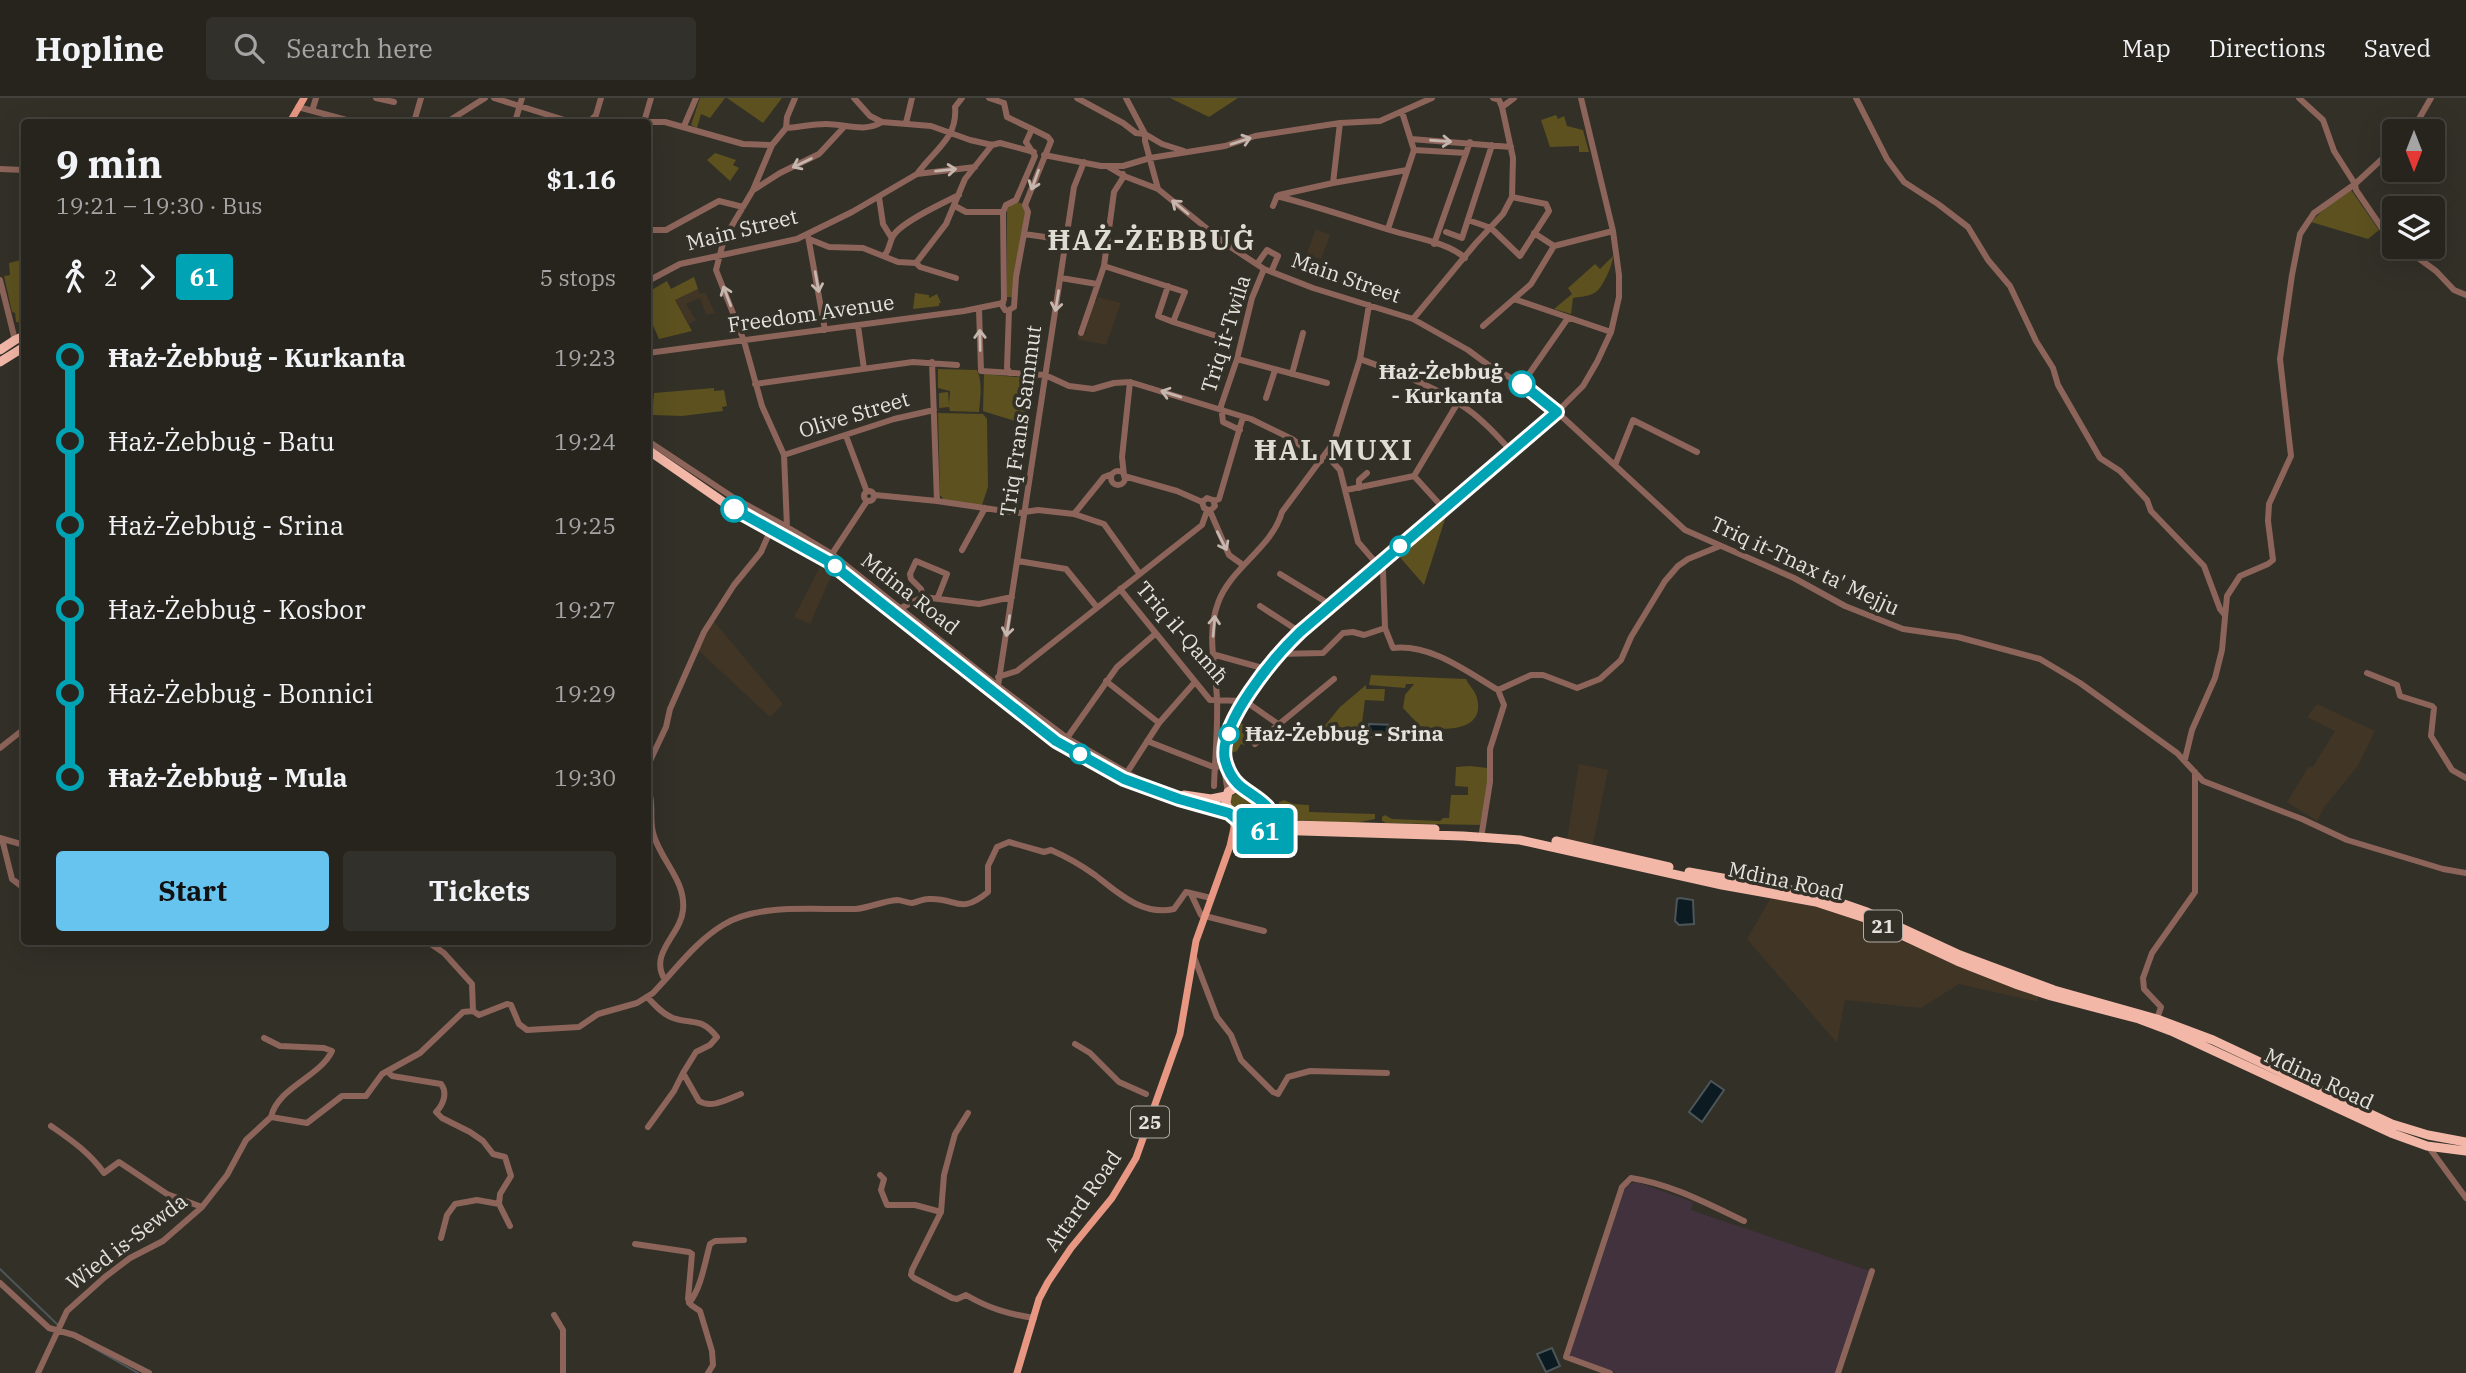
<!DOCTYPE html>
<html lang="en">
<head>
<meta charset="utf-8">
<style>
  :root { --surface:#26241d; --page:#32302a; --text:#f1f3f6; --muted:#a4a4a4; --line:#42413b; --accent:#66c4ef }
  body { margin:0; font-family:"IBM Plex Serif",serif; background:var(--page); color:var(--text); height:100vh; display:flex; flex-direction:column; font-size:26px; white-space:nowrap }
  * { box-sizing:border-box; margin:0 }
  p { font-size:23px; color:var(--muted) }
  .icon { flex:none; width:38px; height:38px; fill:none; stroke:currentColor; stroke-width:2; stroke-linecap:round; stroke-linejoin:round }
  .map { position:relative; flex:1; overflow:hidden }
  .sheet { position:absolute; left:21px; top:21px; width:630px; height:826px; display:flex; flex-direction:column; background:var(--surface); border-radius:7px; box-shadow:0 7px 28px #0002,0 0 0 2px var(--line) }
  .sheet>* { flex:none }
  .badge { padding:0 14px; border-radius:5px; font-size:24px; line-height:46px }
  .needle { width:46px; rotate:180deg }
  .controls { position:absolute; left:2382px; top:21px; display:grid; gap:14px }
  .controls a { display:grid; place-items:center; width:63px; height:63px; border-radius:7px; background:var(--surface); box-shadow:0 7px 28px #0002,0 0 0 2px var(--line); font-size:35px }
  .map>.badge { position:absolute; translate:-50% -50%; box-shadow:0 0 0 4px #fff }
  .legs { display:flex; align-items:center; gap:10px; height:77px; padding:0 35px; font-size:23px }
  .legs p { margin-inline-start:auto }
  .overview { display:flex; align-items:center; justify-content:space-between; height:119px; padding:0 35px }
  h1 { font-size:38px; font-weight:700; line-height:52px }
  .primary-button { display:flex; gap:14px; margin-top:auto; padding:14px 35px }
  .primary-button a { flex:1; height:80px; border-radius:7px; background:var(--accent); color:#111; font-size:28px; font-weight:700; line-height:80px; text-align:center }
  .primary-button a+a { background:var(--page); color:var(--text) }
  ul { padding:0 35px; list-style:none }
  li { display:flex; align-items:center; gap:24px; height:84px; font-size:26px }
  li i { display:grid; place-items:center; width:10px; height:100%; margin:0 9px; background:currentColor }
  li i::after { content:''; width:18px; height:18px; margin:-9px; border:5px solid; border-radius:50%; background:var(--surface) }
  li p { margin-inline-start:auto }
  li:first-child i { background:linear-gradient(#0000 50%,currentColor 0) }
  li:last-child i { background:linear-gradient(currentColor 50%,#0000 0) }
  header { display:flex; align-items:center; gap:42px; box-sizing:border-box; height:98px; padding:0 35px; background:var(--surface); border-bottom:2px solid var(--line) }
  header strong { font-size:33px }
  nav { display:flex; gap:38px; margin-inline-start:auto; font-size:24px }
  .search { width:490px; height:63px; background:var(--page); display:flex; align-items:center; gap:18px; box-sizing:border-box; padding:0 24px; border-radius:7px; color:var(--muted); font-size:26px }
  .map>svg:first-child { display:block }
  .industrial { fill:#413526 }
  .medical { fill:#42323d }
  .green { fill:#5c511f }
  .water { fill:#0c1a21; stroke:#4c5659; stroke-width:2 }
  .lines { fill:none; stroke-linecap:round; stroke-linejoin:round }
  .stream { stroke:#4c5659; stroke-width:2 }
  .minor { stroke:#8c645a; stroke-width:6 }
  .major { stroke:#e89783; stroke-width:7 }
  .highway { stroke:#f3b7a8; stroke-width:9 }
  .oneway { stroke:#c5b6ae }
  .line-1-casing { stroke:#fff; stroke-width:16 }
  .line-1 { stroke:#00a3b4; stroke-width:10 }
  .stop-1-dot { fill:#fff; stroke:#00a3b4; stroke-width:3.5 }
  .labels { text-anchor:middle; stroke-width:7; stroke-linejoin:round; paint-order:stroke }
  .shield { fill:#323027; stroke:#aeada6; stroke-width:2 }
  .shield-label { font-size:19px; font-weight:bold; fill:#e3e2dc }
  .street-label { font-size:21px; fill:#e3e2dc; stroke:#323027 }
  .stop-label { font-size:21px; font-weight:bold; fill:#e3e2dc; stroke:#323027; text-anchor:end }
  .district-label { font-size:28px; font-weight:bold; letter-spacing:2px; fill:#dfddd2; stroke:#323027 }
</style>
</head>
<body>
<header>
<strong>Hopline</strong>
<div class="search"><svg class="icon" aria-label="search" viewBox="0 0 24 24"><circle cx="10" cy="10" r="6"/><path d="M15 15l6 6"/></svg>Search here</div>
<nav><a>Map</a><a>Directions</a><a>Saved</a></nav>
</header>
<div class="map">
<svg width="2466" height="1275" viewBox="0 0 2466 1275">
  <rect width="100%" height="100%" fill="#323027"/>
  <!-- industrial -->
  <path class="industrial" d="M1316 131 1330 137 1321 161 1306 157Z
    M698 191 700 196 705 194 715 215 706 217 700 200 686 206 696 222 689 226 675 202Z
    M1098 199 1121 205 1106 247 1077 241 1079 235 1085 236 1094 203H1097Z
    M821 467 833 474 810 526 794 519Z
    M713 522 783 606 770 619 698 552Z
    M2317 606 2375 633 2357 669 2325 708 2317 723 2287 704 2309 668 2312 670 2335 633 2307 619Z
    M1579 666 1608 672 1593 746 1567 742Z
    M1771 799 1801 804 1854 820 1911 847 2038 898V904L1959 886 1921 910 1845 902 1837 945 1747 841Z"/>
  <!-- medical -->
  <path class="medical" d="M1637 1084 1693 1104 1691 1112 1870 1173 1836 1275H1617L1569 1259 1626 1087Z"/>
  <!-- green -->
  <path class="green" d="M700 0H725L710 20 701 16 697 30 691 27Z
    M727 0H782L763 25Z
    M1170 0H1238L1209 19Z
    M1556 17 1558 21 1564 18 1567 28 1583 32 1589 54H1579V48L1550 49 1541 22Z
    M715 55 736 62 733 67 739 70 730 83 707 62Z
    M2351 92 2379 132 2368 141 2311 124 2324 111Z
    M1017 104 1023 106 1026 112 1012 199H1007V112L1009 108Z
    M1613 158C1613 167 1602 190 1596 194 1591 198 1579 199 1573 200L1571 216 1554 211 1572 196 1568 190 1595 166 1600 171Z
    M24 161V225L16 224 15 215 12 214 4 178 10 177 9 165Z
    M694 179 698 191 675 202 692 233 659 241 648 216V194L667 183 671 191Z
    M915 195 929 197V200L937 196 941 205H939V208L913 211Z
    M938 271 977 272C983 284 980 301 979 314L950 313 949 309 939 310V295L948 294 949 307 950 293 938 290Z
    M984 276 1037 281 1024 326 983 313Z
    M714 290V293L724 292 727 308 722 309 723 313 682 318 652 317 654 295Z
    M938 315 983 316 987 321 988 389 982 407 945 403 940 397Z
    M1443 418 1445 421 1424 487 1398 457Z
    M1371 577 1466 581C1469 588 1475 592 1477 600 1486 635 1441 633 1420 628L1403 610 1405 597 1414 586H1406L1405 590 1369 587Z
    M1366 587V591H1385L1384 603 1365 602 1361 633 1314 635 1322 631 1340 609Z
    M1241 625 1260 638 1255 643 1249 641 1244 647 1241 646 1237 653 1231 655V649Z
    M1470 668 1488 670V685L1480 727 1386 725 1382 723V719L1385 717 1392 721 1440 723 1443 720H1449L1451 697H1468V689L1455 688 1456 669Z
    M1238 695C1255 699 1266 707 1268 724 1254 736 1241 721 1231 710V698Z
    M1284 702 1293 706 1309 707V714L1375 716V721L1355 725 1295 722 1279 712V704Z"/>
  <!-- water -->
  <path class="water" d="M1369 626 1395 627V640L1368 639Z
    M1680 800 1693 802 1694 826 1679 827 1675 823 1677 801Z
    M1711 983 1724 992 1702 1024 1689 1014Z
    M1552 1250 1560 1268 1546 1274 1537 1256Z"/>
  <g class="lines">
    <!-- stream -->
    <path class="stream" d="M0 1171 59 1228
      M90 1248 138 1275"/>
    <!-- minor -->
    <path class="minor" d="M376 0 394 4
      M494 0 571 24
      M854 0 870 18 882 24 931 28 970 42 992 47 1000 45 1034 54
      M989 0 1004 5
      M1077 0 1123 25 1136 35 1145 36 1162 46 1184 53
      M1126 0 1145 36V43L1158 91
      M1856 0 1887 61 1904 84 1938 106 1968 129 1988 162 2010 188 2036 243 2053 270 2058 287 2100 360 2120 373 2147 402 2151 413 2204 468 2220 511 2224 516
      M2299 0 2323 22 2334 53 2355 86 2356 92 2386 136 2394 142
      M1004 5 1007 19 1032 31
      M298 9 354 24
      M1502 9 1514 0
      M312 13 316 0
      M414 24 421 0
      M447 24 485 0
      M515 24 522 0
      M589 24 596 17 601 0
      M636 24H665L743 46 772 47
      M644 24 651 0
      M906 25 912 0
      M684 28 696 0
      M786 30C799 29 813 26 826 26 846 26 864 35 882 24
      M2412 33 2431 0
      M1411 41 1511 49
      M1414 52 1466 55
      M1044 57 1101 68H1123L1150 60 1225 48 1255 38 1340 25 1380 23 1432 0
      M1107 68 1124 78 1158 91 1226 146 1264 171 1313 190 1413 221 1468 252 1491 269 1522 286 1557 314 1685 432 1794 480 1845 508 1903 531 1958 539 2040 561 2080 585 2177 655 2203 683 2302 721 2347 742 2443 771 2466 775
      M0 71 24 72
      M917 76C934 52 958 40 955 9L962 0
      M1333 85 1340 25
      M755 91 780 75 819 56 844 29
      M1279 97 1333 85 1407 72
      M1277 98C1316 108 1354 121 1393 133 1415 140 1447 144 1465 160
      M879 99 883 126 891 139
      M955 108 966 114H1003
      M1273 108 1277 98
      M1468 122 1491 130 1520 158 1549 113 1546 106 1512 99
      M1388 131 1414 52 1402 14
      M648 132H666L719 103 743 109
      M1446 134 1462 140 1492 47
      M1534 135 1554 148
      M1024 136 1066 142
      M808 138 825 232
      M809 141 829 149 863 150 898 164 916 165 920 169 956 180
      M1434 146 1470 44
      M2403 149 2436 173 2454 192 2466 197
      M884 158C890 151 889 145 893 138 901 124 943 105 959 97
      M916 165 946 126 965 81 992 47
      M1257 166 1267 152 1278 158 1272 172
      M1104 168 1185 194 1173 224 1226 241
      M1061 180 1097 186
      M0 182 15 242
      M648 183 680 166 797 141 852 114 917 76 975 69
      M1168 188 1158 218 1173 224
      M1514 201 1611 234
      M979 211 981 273 1045 277 1069 288 1093 291 1114 285 1130 284 1251 321 1292 341 1321 363
      M1005 212 1002 207 1004 201 1003 114 1006 107 1016 102 1035 58 1026 44
      M1413 221 1476 145 1503 116 1512 99 1513 60 1502 9 1499 2 1493 0
      M858 228 864 271
      M1483 228 1531 186 1554 148 1613 133
      M1081 235 1104 168 1114 94 1124 78 1123 76
      M648 255 964 213 1003 205
      M1237 261 1327 285
      M1360 261C1401 276 1452 294 1484 325 1493 333 1502 343 1510 352
      M932 264 937 403
      M1010 275 1007 270 1009 212 1014 209 1016 179 1028 114 1025 107 1051 43 1048 39 1032 31 1026 44
      M1292 276 1303 235
      M755 286 913 264 957 267
      M1522 286 1568 220
      M1266 300 1275 272
      M1240 332 1223 324 1221 308 1237 261 1252 200 1264 171
      M846 338 867 394
      M648 343 734 400 787 429 832 456 998 588 1067 640 1145 685
      M784 357 894 321 934 312
      M1326 357 1340 372 1358 444 1383 473 1385 530 1393 550C1431 546 1466 573 1498 592
      M1615 367 1633 322 1697 354
      M1111 380a7 7 0 1 1 14 0a7 7 0 1 1-14 0Z
      M1124 377 1122 359 1130 284
      M1124 378 1177 393 1202 404 1204 410 1210 413 1229 457 1243 467
      M1414 378 1457 306
      M1359 390V382L1367 375
      M1346 392 1414 378 1444 411
      M864 398a5 5 0 1 1 10 0a5 5 0 1 1-10 0Z
      M875 397 937 403 1018 415 1038 412 1074 416 1104 426 1139 475
      M1214 403 1219 401 1243 319
      M1202 404 1207 400 1213 402 1215 408 1210 413
      M1074 416 1104 379 1112 376
      M787 429 784 357 762 308 744 243 716 172 724 141 753 92 772 47 786 30 787 19 795 0
      M962 452 985 410
      M832 456 867 403
      M1018 463 1066 471 1096 508
      M1280 476 1331 507
      M1120 491 1210 602 1245 603 1278 626
      M923 499 921 491 911 481 910 476 916 463 947 476 938 499
      M1260 508 1300 534
      M901 510 923 499 979 506 1012 499
      M1212 556 1266 571
      M1277 556 1323 555 1343 535 1353 534 1364 537 1385 530
      M2367 575 2397 587 2400 598 2432 608 2434 610 2431 638 2452 672 2466 680
      M998 579 1017 573 1202 427 1207 413
      M1106 583 1159 625
      M998 588 1074 89 1084 64
      M1498 592 1531 577H1543L1577 590 1600 581 1621 562 1631 539 1665 483 1678 468 1688 461 1720 448
      M1067 640 1117 569 1155 536
      M1147 643 1216 670
      M1255 646 1334 581
      M0 650 24 631
      M2185 661 2192 632 2215 580 2222 552 2227 498 2240 478 2268 466 2273 462 2268 423 2269 406 2291 358 2280 261 2292 177 2300 136 2314 115 2355 86 2394 50
      M1226 666 1236 684 1245 691
      M648 667 666 629 670 611 704 534 734 487 761 454 771 431
      M1128 673 1159 625 1195 584
      M1214 688C1215 660 1218 630 1217 602 1216 570 1206 537 1218 505 1230 470 1272 450 1282 414L1334 344 1360 261 1369 207
      M1228 694C1225 679 1223 662 1225 646 1231 611 1275 558 1300 534L1557 314 1583 288 1597 264 1611 234 1619 199V177L1613 133 1581 0
      M1482 734 1490 684V651L1504 607 1498 592
      M0 740 24 747
      M2 741 12 781 24 790
      M1191 796 1201 817 1264 833
      M428 844 444 855 472 886 473 913
      M1194 859 1217 919 1231 937 1241 962 1273 994 1278 996 1288 979 1310 973 1387 975
      M665 882C683 862 700 841 723 827 758 805 815 812 855 811 869 810 883 803 897 802 902 802 907 805 912 805 918 804 923 801 928 801 957 799 959 818 988 794V768L997 749 1009 744 1044 754 1051 752C1067 759 1081 767 1095 777 1118 795 1142 818 1174 811L1186 794 1211 800
      M647 899C655 907 662 916 673 920 694 927 701 919 717 939L710 947 696 954 683 975 699 1003C712 1011 728 1001 741 996
      M2157 921 2161 909 2144 891 2143 880 2152 855 2195 794V674
      M264 940 280 948 324 950 332 953C320 979 278 989 271 1019
      M1075 946 1090 955 1119 984 1146 996
      M387 973 392 978 441 986C448 995 443 1007 436 1014L442 1020 470 1034 483 1043 493 1056 505 1059 511 1078 500 1096 499 1106 510 1128
      M51 1028C71 1042 89 1054 104 1075L119 1064 167 1096 202 1109
      M648 1029 674 993 683 975
      M2428 1048 2466 1100
      M880 1077 884 1081 881 1092 887 1107H915L941 1114 912 1172 911 1177 914 1180 952 1200 957 1201 966 1197C988 1210 1008 1216 1034 1220
      M941 1114 944 1077 955 1036 968 1015
      M441 1140 447 1117 455 1106 477 1102 499 1106
      M635 1146 689 1154 692 1156 688 1201 691 1207 700 1213 712 1253 713 1267 708 1275
      M0 1185 49 1230 74 1237 149 1275
      M689 1205C701 1191 705 1164 710 1146L715 1143 744 1142
      M554 1217 563 1232V1275
      M38 1275 67 1213 105 1179 130 1160 163 1143 202 1109 227 1077 246 1042 271 1019 307 1025 342 998H366L382 976 420 955 463 914 473 913 479 917 507 906 511 907 519 926 527 932 579 929 598 916 637 905 653 895 665 882C648 855 681 837 683 812 686 783 662 764 654 738 648 721 655 709 648 690
      M1610 1275 1566 1259 1622 1089 1631 1080C1671 1086 1708 1106 1744 1123
      M1838 1275 1872 1173"/>
    <!-- major -->
    <path class="major" d="M290 24 304 0
      M1231 748 1243 740 1258 735
      M1017 1275 1039 1201 1048 1184 1071 1150 1112 1100 1136 1060 1180 936 1196 843 1230 748 1234 730V719"/>
    <!-- highway -->
    <path class="highway" d="M0 252 15 242 24 238
      M0 264 24 249
      M648 352 729 408 829 463 1056 643 1099 666
      M1096 665 1107 673 1146 690 1229 714 1247 730 1258 735 1267 732 1463 738 1520 742 1722 787 1816 804 1865 820 1957 863 2018 887 2051 898 2139 921 2171 933 2391 1035 2427 1048 2466 1053
      M1184 697 1211 701 1226 698
      M1229 714 1226 704 1228 694 1235 690C1253 694 1270 705 1273 724L1267 732
      M1272 715 1293 727 1435 731
      M1556 743 1669 769
      M1689 774 1818 797 1867 814 1960 857 2054 892 2157 921 2213 942 2392 1026 2428 1037 2466 1044"/>
  </g>
  <!-- one-way arrows -->
  <defs><path id="oneway-shaft" d="M-6 0H5M1.5-3L5.5 0L1.5 3" fill="none" stroke-width="1.6" stroke-linecap="round" stroke-linejoin="round" transform="scale(1.75)"/></defs>
  <g class="oneway">
    <use href="#oneway-shaft" transform="translate(1241 43) rotate(-18)"/>
    <use href="#oneway-shaft" transform="translate(1441 43) rotate(4)"/>
    <use href="#oneway-shaft" transform="translate(802 65) rotate(154)"/>
    <use href="#oneway-shaft" transform="translate(946 72) rotate(-6)"/>
    <use href="#oneway-shaft" transform="translate(1035 82) rotate(110)"/>
    <use href="#oneway-shaft" transform="translate(1180 109) rotate(-140)"/>
    <use href="#oneway-shaft" transform="translate(817 184) rotate(80)"/>
    <use href="#oneway-shaft" transform="translate(727 198) rotate(-111)"/>
    <use href="#oneway-shaft" transform="translate(1057 203) rotate(99)"/>
    <use href="#oneway-shaft" transform="translate(980 242) rotate(-91)"/>
    <use href="#oneway-shaft" transform="translate(1171 296) rotate(-163)"/>
    <use href="#oneway-shaft" transform="translate(1222 443) rotate(63)"/>
    <use href="#oneway-shaft" transform="translate(1008 528) rotate(99)"/>
    <use href="#oneway-shaft" transform="translate(1214 528) rotate(-85)"/>
  </g>
  <g class="lines">
    <!-- line-1 casing -->
    <g class="line-1-casing">
      <path id="line-1" d="M734 411 828 463 1056 643 1124 681 1179 701 1229 715 1247 730 1258 735 1271 729C1280 708 1250 698 1238 686 1232 680 1227 670 1225 662 1217 626 1275 558 1300 534L1557 314 1522 286"/>
    </g>
    <!-- line-1 -->
    <use href="#line-1" class="line-1"/>
  </g>
  <!-- markers -->
  <g class="stop-1-dot">
    <circle cx="1522" cy="286" r="12"/>
    <circle cx="734" cy="411" r="12"/>
    <circle cx="1400" cy="448" r="9"/>
    <circle cx="835" cy="468" r="9"/>
    <circle cx="1229" cy="636" r="9"/>
    <circle cx="1080" cy="656" r="9"/>
  </g>
  <g class="labels">
    <!-- shield labels -->
    <g class="shield">
      <rect x="1864" y="812.5" width="38" height="31" rx="5"/>
      <rect x="1131" y="1008.5" width="38" height="31" rx="5"/>
    </g>
    <g class="shield-label">
      <text x="1883" y="835">21</text>
      <text x="1150" y="1031">25</text>
    </g>
    <!-- street labels -->
    <g class="street-label">
      <text transform="translate(742 132) rotate(-14)" y="7">Main Street</text>
      <text transform="translate(1346 180) rotate(19)" y="7">Main Street</text>
      <text transform="translate(811 216) rotate(-8)" y="7">Freedom Avenue</text>
      <text transform="translate(1226 236) rotate(-73)" y="7">Triq it-Twila</text>
      <text transform="translate(854 317) rotate(-17)" y="7">Olive Street</text>
      <text transform="translate(1021 323) rotate(-82)" y="7">Triq Frans Sammut</text>
      <text transform="translate(1805 468) rotate(25)" y="7">Triq it-Tnax ta' Mejju</text>
      <text transform="translate(910 496) rotate(38)" y="7">Mdina Road</text>
      <text transform="translate(1182 535) rotate(49)" y="7">Triq il-Qamħ</text>
      <text transform="translate(1786 783) rotate(12)" y="7">Mdina Road</text>
      <text transform="translate(2319 981) rotate(25)" y="7">Mdina Road</text>
      <text transform="translate(1083 1103) rotate(-55)" y="7">Attard Road</text>
      <text transform="translate(127 1144) rotate(-37)" y="7">Wied is-Sewda</text>
    </g>
    <!-- stop labels -->
    <g class="stop-label">
      <text x="1503" y="281">Ħaż-Żebbuġ<tspan x="1503" dy="24">- Kurkanta</tspan></text>
      <text x="1245" y="643" text-anchor="start">Ħaż-Żebbuġ - Srina</text>
    </g>
    <!-- district labels -->
    <g class="district-label">
      <text x="1152" y="152">ĦAŻ-ŻEBBUĠ</text>
      <text x="1334" y="362">ĦAL MUXI</text>
    </g>
  </g>
</svg>
<div class="controls">
<a><svg class="needle" viewBox="-14 -14 28 28"><path d="M0-13l5 13h-10z" fill="#e53935"/><path d="M0 13l5-13h-10z" fill="#a4a4a4"/></svg></a>
<a><svg class="icon" aria-label="layers" viewBox="0 0 24 24"><path d="M12 4l9 5-9 5-9-5zM3 14l9 5 9-5"/></svg></a>
</div>
<b class="badge" style="left:1265px;top:733px;background:#00a3b4;color:#fff">61</b>
<section class="sheet">
<div class="overview"><div><h1>9 min</h1><p>19:21 – 19:30 · Bus</p></div><b>$1.16</b></div>
<div class="legs"><svg class="icon" aria-label="walk" viewBox="0 0 24 24"><circle cx="13" cy="4" r="2"/><path d="M13 8l-2 6 4 7M11 14l-3 7M7 12l3-4h3l4 4"/></svg>2<svg class="icon" aria-label="forward" viewBox="0 0 24 24"><path d="M9 5l7 7-7 7"/></svg><b class="badge" style="background:#00a3b4;color:#fff">61</b><p>5 stops</p></div>
<ul>
<li><i style="color:#00a3b4"></i><b>Ħaż-Żebbuġ - Kurkanta</b><p>19:23</p></li>
<li><i style="color:#00a3b4"></i><span>Ħaż-Żebbuġ - Batu</span><p>19:24</p></li>
<li><i style="color:#00a3b4"></i><span>Ħaż-Żebbuġ - Srina</span><p>19:25</p></li>
<li><i style="color:#00a3b4"></i><span>Ħaż-Żebbuġ - Kosbor</span><p>19:27</p></li>
<li><i style="color:#00a3b4"></i><span>Ħaż-Żebbuġ - Bonnici</span><p>19:29</p></li>
<li><i style="color:#00a3b4"></i><b>Ħaż-Żebbuġ - Mula</b><p>19:30</p></li>
</ul>
<div class="primary-button"><a>Start</a><a>Tickets</a></div>
</section>
</div>
</body>
</html>
